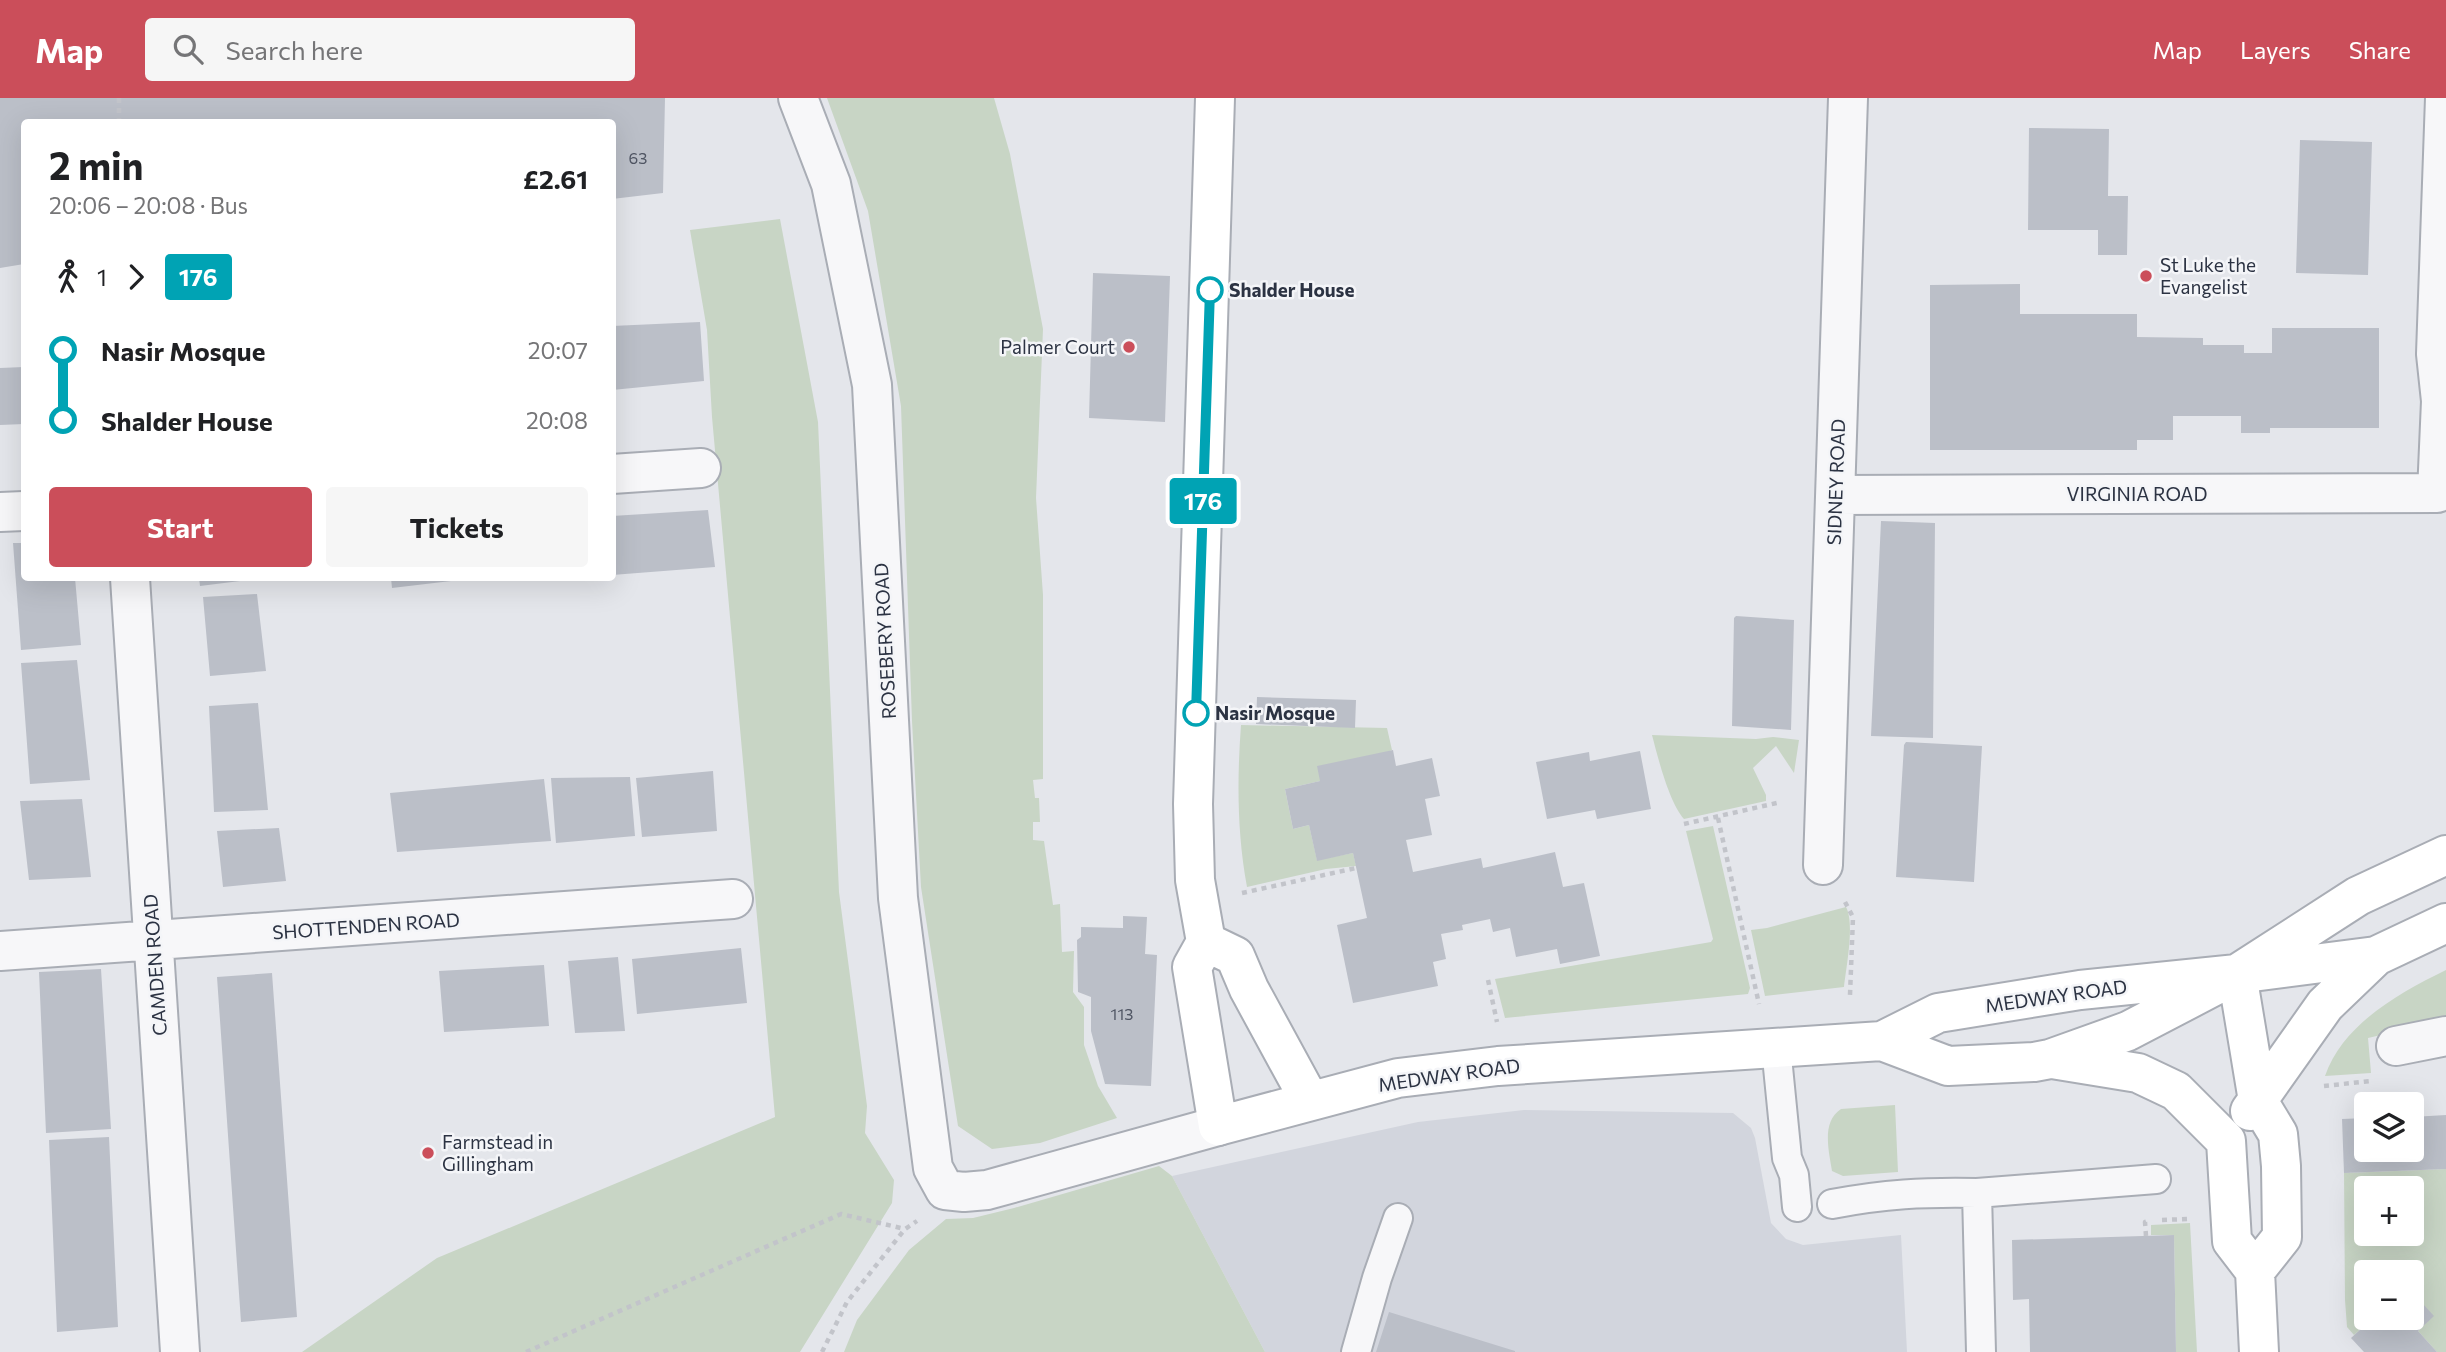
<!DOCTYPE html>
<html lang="en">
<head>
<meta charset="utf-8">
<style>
  :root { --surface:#fff; --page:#f6f6f6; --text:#202124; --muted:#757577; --accent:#cb4e5a }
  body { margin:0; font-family:Commissioner,sans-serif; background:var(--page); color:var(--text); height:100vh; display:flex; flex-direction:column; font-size:26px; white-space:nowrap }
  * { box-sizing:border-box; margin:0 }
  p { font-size:23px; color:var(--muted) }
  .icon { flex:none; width:38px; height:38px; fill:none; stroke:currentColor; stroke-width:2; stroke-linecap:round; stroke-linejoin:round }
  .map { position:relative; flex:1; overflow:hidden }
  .panel { position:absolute; left:21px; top:21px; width:595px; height:462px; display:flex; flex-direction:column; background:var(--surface); border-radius:7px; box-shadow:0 7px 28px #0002 }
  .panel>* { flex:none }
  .badge { padding:0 14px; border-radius:5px; font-size:24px; line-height:46px }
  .fabs { position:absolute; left:2354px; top:994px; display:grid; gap:14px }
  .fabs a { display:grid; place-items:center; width:70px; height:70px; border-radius:7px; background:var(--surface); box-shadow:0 7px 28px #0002; font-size:35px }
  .map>.badge { position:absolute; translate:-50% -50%; box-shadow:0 0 0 4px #fff }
  .legs { display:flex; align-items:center; gap:10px; height:77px; padding:0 28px; font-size:23px }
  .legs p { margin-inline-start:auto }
  .overview { display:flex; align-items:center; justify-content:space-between; height:119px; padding:0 28px }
  h1 { font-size:38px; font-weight:700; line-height:52px }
  .action { display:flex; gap:14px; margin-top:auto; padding:14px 28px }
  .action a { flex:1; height:80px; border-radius:7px; background:var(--accent); color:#fff; font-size:28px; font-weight:700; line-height:80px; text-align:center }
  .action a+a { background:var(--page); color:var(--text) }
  ul { padding:0 28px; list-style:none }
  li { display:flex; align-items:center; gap:24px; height:70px; font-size:26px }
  li i { display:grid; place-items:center; width:10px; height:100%; margin:0 9px; background:currentColor }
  li i::after { content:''; width:18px; height:18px; margin:-9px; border:5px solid; border-radius:50%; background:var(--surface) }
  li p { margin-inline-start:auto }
  li:first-child i { background:linear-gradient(#0000 50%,currentColor 0) }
  li:last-child i { background:linear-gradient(currentColor 50%,#0000 0) }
  header { display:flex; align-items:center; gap:42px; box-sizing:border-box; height:98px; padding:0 35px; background:var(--accent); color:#fff }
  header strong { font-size:33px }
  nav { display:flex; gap:38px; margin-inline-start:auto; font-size:24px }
  .search { width:490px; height:63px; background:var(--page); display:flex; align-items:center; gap:18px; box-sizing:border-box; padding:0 24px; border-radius:7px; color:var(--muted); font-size:26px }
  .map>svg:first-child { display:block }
  .built { fill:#d2d5dd }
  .green { fill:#c8d5c5; fill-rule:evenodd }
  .building { fill:#bbbfc8 }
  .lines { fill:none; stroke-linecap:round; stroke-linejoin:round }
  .lane-casing { stroke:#a9adb5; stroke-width:32 }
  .street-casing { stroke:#a9adb5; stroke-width:42 }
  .secondary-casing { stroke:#a9adb5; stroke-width:42 }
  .path { stroke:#c2c4ca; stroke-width:4.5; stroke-dasharray:5 5; stroke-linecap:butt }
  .lane { stroke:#f7f7f9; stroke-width:28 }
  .street { stroke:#f7f7f9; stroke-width:38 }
  .secondary { stroke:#fff; stroke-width:38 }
  .line-1-casing { stroke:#fff; stroke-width:16 }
  .line-1 { stroke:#00a3b4; stroke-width:10 }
  .poi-dot { fill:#cb4e5a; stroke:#f4f5f8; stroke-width:2.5 }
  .stop-1-dot { fill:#fff; stroke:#00a3b4; stroke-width:3.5 }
  .labels { text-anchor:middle; stroke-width:5; stroke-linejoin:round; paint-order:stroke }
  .number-label { font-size:16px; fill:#505664 }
  .poi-label { font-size:19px; fill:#2c3343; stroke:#f4f5f8; text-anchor:start }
  .stop-label { font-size:19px; font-weight:bold; fill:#2c3343; stroke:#f4f5f8; text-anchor:start }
  .street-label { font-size:19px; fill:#2c3343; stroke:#f4f5f8 }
</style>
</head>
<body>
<header>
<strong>Map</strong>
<div class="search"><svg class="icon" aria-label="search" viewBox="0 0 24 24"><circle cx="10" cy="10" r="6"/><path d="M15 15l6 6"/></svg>Search here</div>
<nav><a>Map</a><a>Layers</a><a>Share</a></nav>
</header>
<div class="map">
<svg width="2446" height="1254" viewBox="0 0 2446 1254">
  <rect width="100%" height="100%" fill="#e4e6eb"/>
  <!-- built -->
  <path class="built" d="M1524 1012 1733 1015 1751 1030 1755 1040 1771 1125 1786 1141 1803 1147 1901 1137 1907 1254H1265L1172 1078 1418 1024Z"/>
  <!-- green -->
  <path class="green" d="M827 0H994L1010 56 1043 231 1036 400 1043 497V681L1033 682 1035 700H1039L1040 724H1033V742L1044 743 1053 807 1060 806 1062 854 1074 853 1073 894 1084 909V947L1098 988 1117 1020 1040 1045 992 1051 958 1028 921 789 912 623 901 308 868 113Z
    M780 121 818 324 839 794 867 1008 865 1035 894 1082 892 1105 800 1254H302L437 1160 775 1019 712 319 707 232 690 132Z
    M1241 627 1387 630 1392 652 1320 683 1285 691 1293 731 1309 727 1317 762 1353 755 1356 768 1326 771 1247 789C1237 735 1237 681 1241 627Z
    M1652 637 1756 641 1773 639 1799 642 1794 675 1776 648 1753 670 1766 697V703L1684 721C1669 704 1658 660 1652 637Z
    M1713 728 1750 890 1748 896 1505 920 1495 881 1711 844 1713 841 1686 733Z
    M1846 809C1855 825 1846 870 1844 889L1765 898 1751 832 1767 830Z
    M2446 872V922L2368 940 2371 975 2325 978C2343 926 2399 895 2446 872Z
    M1895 1007 1898 1074 1843 1078 1832 1073C1829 1053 1821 1024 1841 1011Z
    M1159 1068 1172 1078 1265 1254H844L857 1222 909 1152 946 1121 973 1120 1014 1110Z
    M2446 1071V1254H2437L2418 1233 2433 1218 2412 1194V1174H2366V1220H2373L2354 1237 2347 1229 2345 1202 2344 1075ZM2366 1090H2412V1136H2366Z
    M2190 1125 2197 1254H2176L2174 1137H2151V1127Z"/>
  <!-- building -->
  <path class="building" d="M0 0H665L663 95 612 101V24H24V166L0 170Z
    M2029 30 2109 31 2108 98H2128L2127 157H2098V132H2028Z
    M2300 42 2372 44 2368 177 2296 175Z
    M1093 175 1170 178 1165 324 1089 320Z
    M2020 186V216H2137V239L2203 240V247H2244V255H2272V230H2379V330H2270V335H2241V318H2173V342H2137V352H1930V187Z
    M700 224 704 283 612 292V228Z
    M24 269V326L0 327V270Z
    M708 412 715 469 612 477V418Z
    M1881 423 1935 425 1933 640 1871 638Z
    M13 445H24V480H75L81 547 21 552Z
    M199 480H257V481L200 488Z
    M391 480H450L451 483 392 490Z
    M257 496 266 573 210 578 203 499Z
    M1736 518 1794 522 1791 632 1732 628 1734 520Z
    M77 562 90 682 30 686 21 565Z
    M1257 599 1356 602 1355 630 1256 626Z
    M258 605 268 712 214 714 209 608Z
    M1906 644 1982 648 1974 784 1896 779 1904 647Z
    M1393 652 1396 668 1432 660 1440 698 1425 701 1432 737 1406 742 1413 774 1481 760 1483 770 1555 754 1563 789 1584 785 1600 858 1560 866 1557 851 1516 859 1510 830 1493 834 1490 821 1462 827 1463 832 1441 836 1446 861 1433 864 1438 888 1353 905 1337 827 1367 820 1353 755 1317 763 1309 727 1293 731 1285 691 1320 683 1317 668Z
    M1640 653 1651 711 1597 721 1595 712 1547 721 1536 664 1589 654 1590 663Z
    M713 673 717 733 642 739 636 680Z
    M630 679 635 738 556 745 551 680Z
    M544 681 551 743 397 754 390 695Z
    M82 701 91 779 29 782 20 703Z
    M279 730 286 783 223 789 217 733Z
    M1123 818 1147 819 1145 856 1157 857 1151 988 1105 986 1091 933V899L1078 894 1077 842 1081 839V829L1123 830Z
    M741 850 747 905 637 916 632 861Z
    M618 859 625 933 575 935 568 863Z
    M544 867 549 928 444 934 439 873Z
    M101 871 111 1031 46 1035 39 874Z
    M272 875 297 1219 241 1224 217 879Z
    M2446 1017V1071L2344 1075 2342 1021 2366 1020V1052H2412V1019Z
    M109 1039 118 1229 57 1234 49 1042Z
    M2174 1137 2176 1254H2030L2029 1201 2013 1202 2012 1142Z
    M2412 1194 2434 1218 2418 1233 2437 1254H2364L2351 1240 2373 1220H2412Z
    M1389 1214 1515 1253V1254H1376Z"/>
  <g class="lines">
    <!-- lane casing -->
    <g class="lane-casing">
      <path id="lane" d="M1776 949 1787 1060 1794 1077 1797 1109
        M1977 1095 2156 1081
        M1832 1106C1885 1096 1923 1094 1977 1095L1981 1254
        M1356 1254 1377 1180 1398 1120"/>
    </g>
    <!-- street casing -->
    <g class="street-casing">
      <path id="street" d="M798 0 831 86 872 287 898 800 933 1070 945 1092 964 1094 987 1092 1218 1028
        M612 376 701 370
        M1836 397 2437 395 2441 303 2436 256 2445 0
        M0 414 24 413
        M130 480 180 1254
        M1823 767 1848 0
        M0 853 733 801
        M2396 948 2446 938"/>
    </g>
    <!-- secondary casing -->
    <g class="secondary-casing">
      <path id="secondary" d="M1215 0 1193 706 1195 782 1206 844 1192 869 1218 1028 1398 980 1498 968 1882 943 1938 915 2080 892 2237 876 2376 858 2446 825
        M1206 844 1235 858 1249 891 1310 1003
        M2237 876 2258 1003 2278 1036 2281 1068 2282 1139 2255 1173
        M1882 943 1948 968 2034 964 2050 961 2128 933 2237 876 2358 798 2446 757
        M2052 961 2138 975 2176 993 2226 1043 2232 1143 2255 1173 2259 1254
        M2250 1013 2325 907 2376 858"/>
    </g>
    <!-- path -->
    <path class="path" d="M119 0V24
      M1718 720 1759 906
      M1684 726 1781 704
      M1242 795 1356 770
      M1845 804 1853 819 1850 897
      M1488 882 1497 924
      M2324 988 2371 983
      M2162 1122 2188 1121
      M2146 1138 2145 1124 2149 1123
      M526 1254 841 1116 905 1131
      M822 1254 847 1204 905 1131 917 1123"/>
    <!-- lane -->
    <use href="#lane" class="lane"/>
    <!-- street -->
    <use href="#street" class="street"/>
    <!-- secondary -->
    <use href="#secondary" class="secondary"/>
  </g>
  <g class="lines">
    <!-- line-1 casing -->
    <g class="line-1-casing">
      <path id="line-1" d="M1196 615 1210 192"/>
    </g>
    <!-- line-1 -->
    <use href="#line-1" class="line-1"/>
  </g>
  <!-- markers -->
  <g class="poi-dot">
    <circle cx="2146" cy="178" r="7"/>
    <circle cx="1129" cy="249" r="7"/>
    <circle cx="428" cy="1055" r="7"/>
  </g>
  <g class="stop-1-dot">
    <circle cx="1210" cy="192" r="12"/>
    <circle cx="1196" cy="615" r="12"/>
  </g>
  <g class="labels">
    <!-- number labels -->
    <g class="number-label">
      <text x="638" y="66">63</text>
      <text x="1122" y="922">113</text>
    </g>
    <!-- poi labels -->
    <g class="poi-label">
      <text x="2160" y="174">St Luke the<tspan x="2160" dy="22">Evangelist</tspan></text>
      <text x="1115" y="256" text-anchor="end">Palmer Court</text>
      <text x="442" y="1051">Farmstead in<tspan x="442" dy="22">Gillingham</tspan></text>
    </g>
    <!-- stop labels -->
    <g class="stop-label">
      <text x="1229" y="199">Shalder House</text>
      <text x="1215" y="622">Nasir Mosque</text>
    </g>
    <!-- street labels -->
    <g class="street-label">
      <text transform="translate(1836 384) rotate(-88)" y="7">SIDNEY ROAD</text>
      <text x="2137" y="403">VIRGINIA ROAD</text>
      <text transform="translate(885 543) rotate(-93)" y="7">ROSEBERY ROAD</text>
      <text transform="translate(366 828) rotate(-4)" y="7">SHOTTENDEN ROAD</text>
      <text transform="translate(155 867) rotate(-94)" y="7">CAMDEN ROAD</text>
      <text transform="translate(2056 898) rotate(-8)" y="7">MEDWAY ROAD</text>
      <text transform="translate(1449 977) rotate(-8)" y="7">MEDWAY ROAD</text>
    </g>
  </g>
</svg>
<div class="fabs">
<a><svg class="icon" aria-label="layers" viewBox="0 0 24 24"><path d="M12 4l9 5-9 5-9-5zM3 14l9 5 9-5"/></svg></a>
<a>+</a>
<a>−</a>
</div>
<b class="badge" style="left:1203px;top:403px;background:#00a3b4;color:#fff">176</b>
<section class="panel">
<div class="overview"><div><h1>2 min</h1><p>20:06 – 20:08 · Bus</p></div><b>£2.61</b></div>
<div class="legs"><svg class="icon" aria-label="walk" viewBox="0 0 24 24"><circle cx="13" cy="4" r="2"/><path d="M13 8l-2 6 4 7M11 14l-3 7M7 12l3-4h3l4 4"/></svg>1<svg class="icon" aria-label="forward" viewBox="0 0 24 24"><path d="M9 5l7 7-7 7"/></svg><b class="badge" style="background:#00a3b4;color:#fff">176</b></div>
<ul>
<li><i style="color:#00a3b4"></i><b>Nasir Mosque</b><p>20:07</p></li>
<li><i style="color:#00a3b4"></i><b>Shalder House</b><p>20:08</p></li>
</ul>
<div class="action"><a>Start</a><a>Tickets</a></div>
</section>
</div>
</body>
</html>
